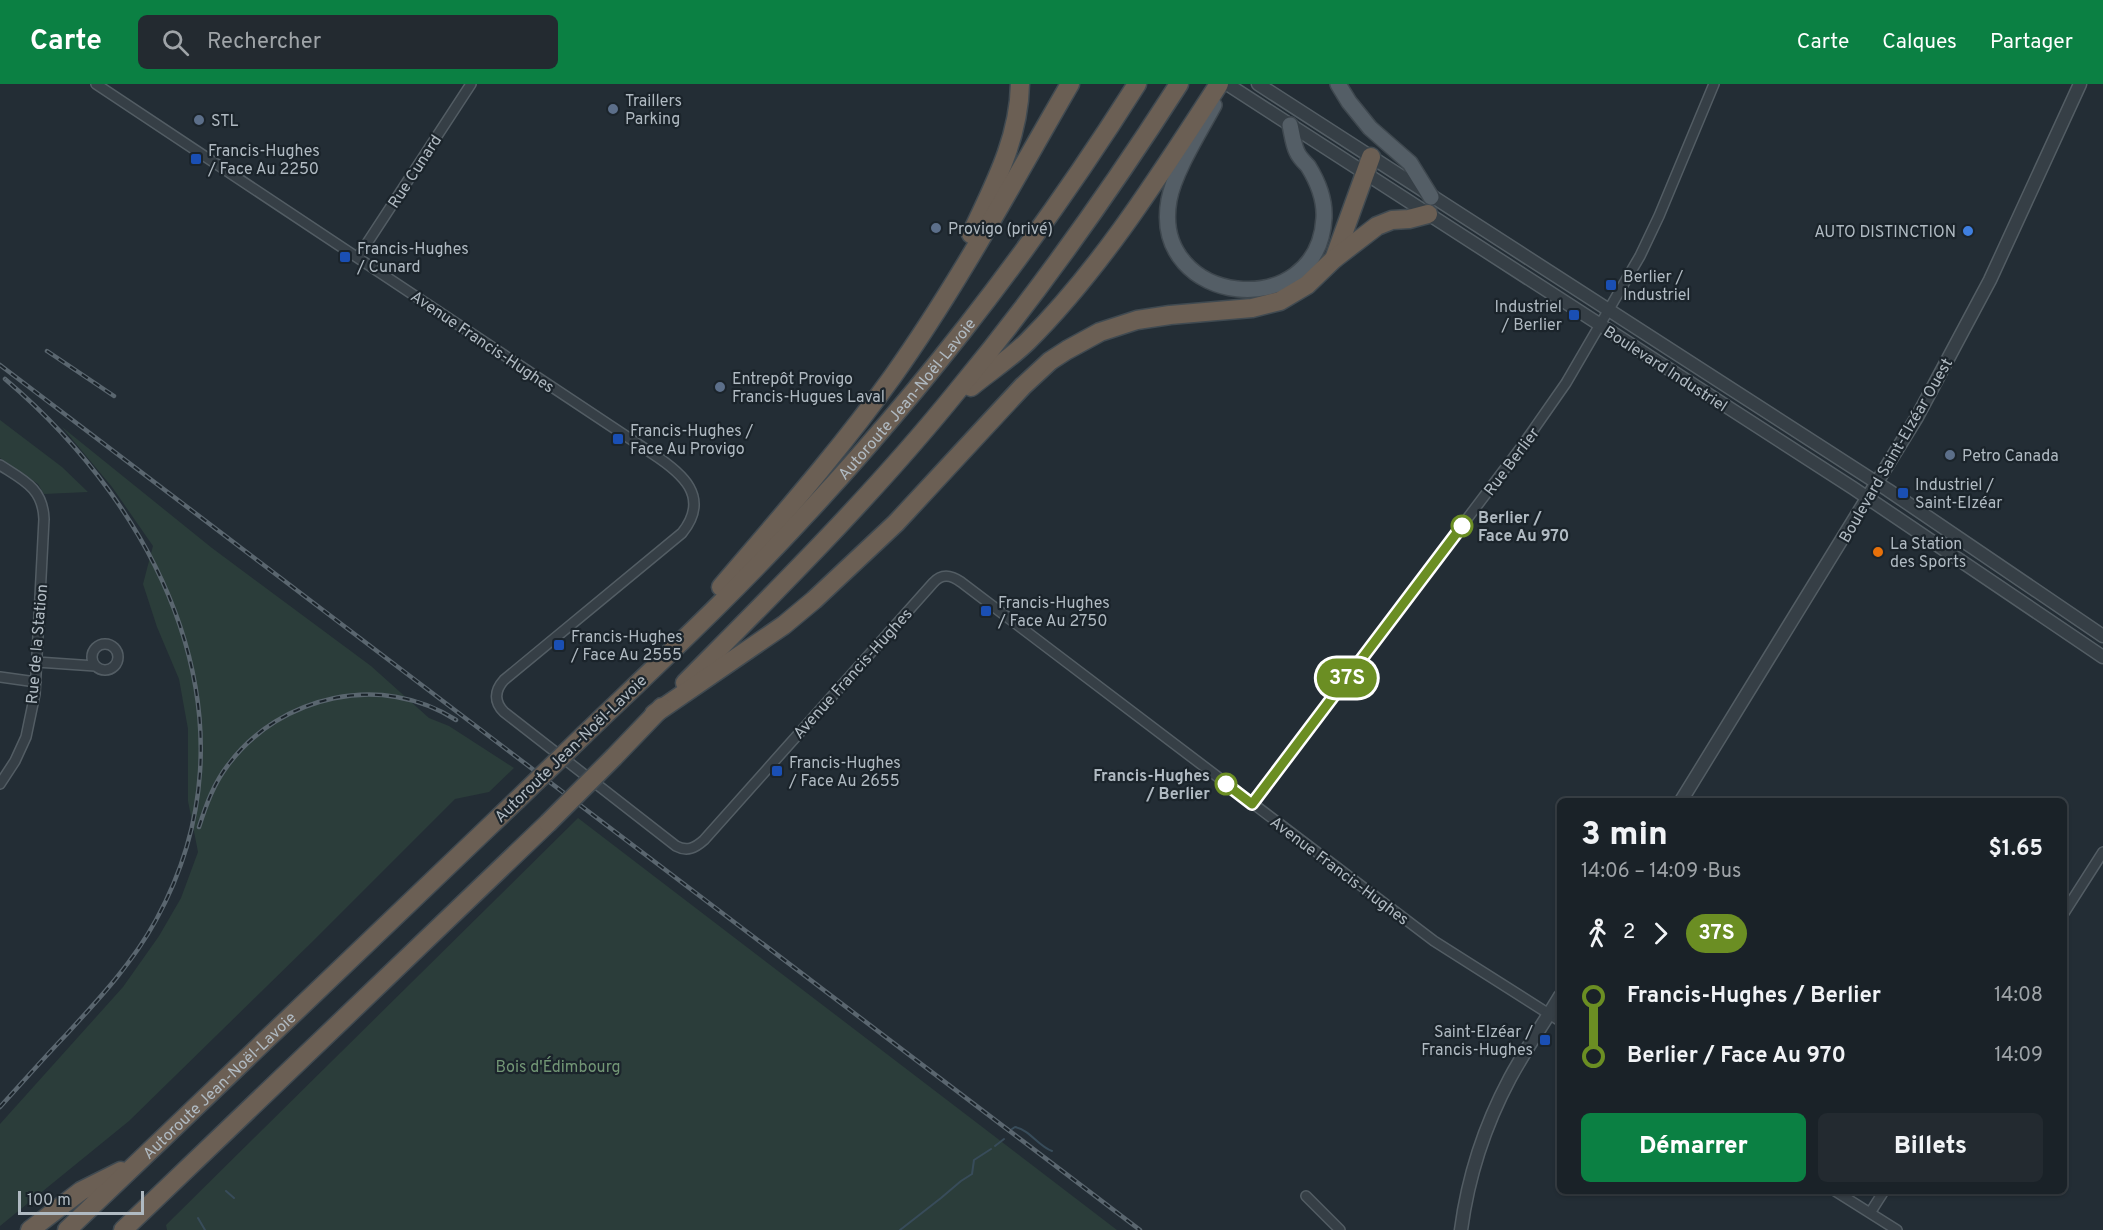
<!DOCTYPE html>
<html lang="fr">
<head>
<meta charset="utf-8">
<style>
  :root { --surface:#1a2228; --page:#232a30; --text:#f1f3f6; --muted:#9fa4a8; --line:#383f45; --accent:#0b8043 }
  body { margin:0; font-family:Overpass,sans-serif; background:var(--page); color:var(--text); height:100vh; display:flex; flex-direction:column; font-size:22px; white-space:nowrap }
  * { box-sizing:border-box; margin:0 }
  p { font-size:20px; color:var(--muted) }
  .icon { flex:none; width:33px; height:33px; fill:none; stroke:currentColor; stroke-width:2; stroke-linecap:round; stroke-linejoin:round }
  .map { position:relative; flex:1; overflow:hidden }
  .panel { position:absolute; left:1557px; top:714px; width:510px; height:396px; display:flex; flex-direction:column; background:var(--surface); border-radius:9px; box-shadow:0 2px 4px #0004,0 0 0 2px var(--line) }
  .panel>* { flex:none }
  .badge { padding:0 12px; border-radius:20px; font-size:21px; line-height:39px }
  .scale { position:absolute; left:18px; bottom:15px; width:126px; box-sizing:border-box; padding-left:6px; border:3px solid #b0bac2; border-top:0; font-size:16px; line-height:21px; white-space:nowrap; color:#b0bac2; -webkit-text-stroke:4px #1b242b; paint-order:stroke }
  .map>.badge { position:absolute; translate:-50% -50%; box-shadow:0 0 0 3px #fff }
  .legs { display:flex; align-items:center; gap:9px; height:66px; padding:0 24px; font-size:20px }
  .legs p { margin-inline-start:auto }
  .summary { display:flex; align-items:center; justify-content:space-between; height:102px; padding:0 24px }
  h1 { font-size:33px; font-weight:800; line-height:45px }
  .action { display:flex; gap:12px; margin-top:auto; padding:12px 24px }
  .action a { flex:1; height:69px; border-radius:9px; background:var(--accent); color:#fff; font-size:24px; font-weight:800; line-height:69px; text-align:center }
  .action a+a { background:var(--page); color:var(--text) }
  ul { padding:0 24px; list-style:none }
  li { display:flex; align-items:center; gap:21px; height:60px; font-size:22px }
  li i { display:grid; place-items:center; width:9px; height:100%; margin:0 8px; background:currentColor }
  li i::after { content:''; width:15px; height:15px; margin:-8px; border:4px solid; border-radius:50%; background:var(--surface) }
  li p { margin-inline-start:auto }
  li:first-child i { background:linear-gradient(#0000 50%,currentColor 0) }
  li:last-child i { background:linear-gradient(currentColor 50%,#0000 0) }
  header { display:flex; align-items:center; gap:36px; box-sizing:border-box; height:84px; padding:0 30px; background:var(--accent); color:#fff }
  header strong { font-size:28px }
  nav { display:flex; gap:33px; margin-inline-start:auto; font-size:21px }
  .search { width:420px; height:54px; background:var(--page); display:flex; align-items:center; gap:15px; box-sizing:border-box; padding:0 21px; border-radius:9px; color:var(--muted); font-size:22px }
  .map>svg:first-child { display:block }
  .green { fill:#2b3d3a }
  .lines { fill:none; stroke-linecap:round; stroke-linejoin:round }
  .stream { stroke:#384c5a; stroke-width:2 }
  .minor-casing { stroke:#535d64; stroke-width:12 }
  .tertiary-casing { stroke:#535d64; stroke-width:15 }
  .primary-casing { stroke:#3f484f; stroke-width:18 }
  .motorway-casing { stroke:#404a51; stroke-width:21 }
  .minor { stroke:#363f46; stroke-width:9 }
  .tertiary { stroke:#363f46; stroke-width:12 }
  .primary { stroke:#545e66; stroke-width:15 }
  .motorway { stroke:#6b5f54; stroke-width:18 }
  .rail-casing { stroke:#5a666f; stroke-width:4.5 }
  .rail { stroke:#1b242b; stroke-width:2; stroke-dasharray:7; stroke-linecap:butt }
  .motorway-bridge-casing { stroke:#404a51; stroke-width:21; stroke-linecap:butt }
  .motorway-bridge { stroke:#6b5f54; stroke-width:18 }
  .line-1-casing { stroke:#fff; stroke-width:14 }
  .line-1 { stroke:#6b8e23; stroke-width:9 }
  .service-dot { fill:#5c6f8a; stroke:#1b242b; stroke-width:2 }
  .transit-dot { fill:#1a4fb4; stroke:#1b242b; stroke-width:2 }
  .shop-dot { fill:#3f7fe0; stroke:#1b242b; stroke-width:2 }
  .stop-1-dot { fill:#fff; stroke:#6b8e23; stroke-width:3 }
  .food-dot { fill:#e8710a; stroke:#1b242b; stroke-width:2 }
  .labels { text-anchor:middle; stroke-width:4.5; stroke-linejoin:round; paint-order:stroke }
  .poi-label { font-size:16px; fill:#b0bac2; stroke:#1b242b; text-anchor:start }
  .street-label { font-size:16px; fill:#b0bac2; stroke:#1b242b }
  .stop-label { font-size:16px; font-weight:bold; fill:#b0bac2; stroke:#1b242b; text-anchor:start }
  .park-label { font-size:16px; fill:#729675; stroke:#1b242b }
</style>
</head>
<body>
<header>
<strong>Carte</strong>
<div class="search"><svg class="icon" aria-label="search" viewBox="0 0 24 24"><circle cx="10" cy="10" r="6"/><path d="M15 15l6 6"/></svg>Rechercher</div>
<nav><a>Carte</a><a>Calques</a><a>Partager</a></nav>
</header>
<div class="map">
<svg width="2103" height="1146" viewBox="0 0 2103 1146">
  <rect width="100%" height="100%" fill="#232d35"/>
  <!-- green -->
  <path class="green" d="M0 336 62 383 88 408 44 410 38 400 0 374Z
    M62 343 212 464 371 582 429 634 449 642 514 684 489 708 455 715 312 858 129 1037 0 1142V1040L123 903 159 852 181 814 198 768 188 717V645L179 595 157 543 143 500 153 462 112 403Z
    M578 734 1117 1146H167L166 1141Z"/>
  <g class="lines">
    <!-- stream -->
    <path class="stream" d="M1012 1045 1015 1043C1030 1046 1038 1062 1052 1067
      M995 1062 1004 1055
      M226 1107 234 1114
      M198 1134 205 1146
      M900 1146 941 1114 961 1097 972 1090 974 1076 991 1065"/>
    <!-- minor casing -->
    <g class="minor-casing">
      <path id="minor" d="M96 0 653 370C682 389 711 413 682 449L504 596C494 607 494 618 504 628L676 762C687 768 695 764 704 756L933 499C942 489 951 491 961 498L1434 857 1560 937
        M358 173 471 0
        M0 381C23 396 43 404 44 435L35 610 26 653 15 677 0 700
        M92 573a13 13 0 1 1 26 0a13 13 0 1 1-26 0Z
        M37 578 95 582
        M0 593 36 598
        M1252 720 1522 362 1566 299 1640 172 1659 132 1714 0
        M2064 829 2103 768
        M1835 1107 1897 1146
        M1306 1112 1340 1146
        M1870 1129 1884 1107"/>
    </g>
    <!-- tertiary casing -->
    <g class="tertiary-casing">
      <path id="tertiary" d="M1227 0 1853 404 2103 573
        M1258 0 1888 406 2103 552
        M1681 717 1917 333 1990 196 2080 0
        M1461 1146C1468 1093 1485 1041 1510 994 1525 966 1544 939 1560 912"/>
    </g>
    <!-- primary casing -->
    <g class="primary-casing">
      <path id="primary" d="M1338 0 1349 18 1370 44 1410 79 1431 113
        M1214 21C1200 47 1174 88 1169 116 1150 222 1318 241 1324 134 1325 115 1318 98 1308 82 1304 78 1299 73 1297 68 1293 60 1292 49 1290 41"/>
    </g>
    <!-- motorway casing -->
    <g class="motorway-casing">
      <g id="motorway">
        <path d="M971 150C994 101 1019 55 1020 0"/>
        <path d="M1334 175 1371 73"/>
        <path d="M971 303C989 288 1011 274 1028 257 1103 182 1161 89 1219 0"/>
        <path d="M721 503C780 434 840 366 893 292 959 199 1013 98 1070 0"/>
        <path d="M685 599C779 504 874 410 958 306 1038 209 1111 106 1179 0"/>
        <path d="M654 630 784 541 814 516 896 439 1023 302 1050 277 1067 266 1100 248 1137 236 1170 231 1252 224 1280 217 1307 201 1334 175 1377 142 1392 136 1409 135 1428 130"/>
        <path id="s1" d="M585 650C659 579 733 510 802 435 927 301 1039 155 1137 0"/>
        <path d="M614 673 662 623"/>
        <path d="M30 1146 81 1107 121 1087"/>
        <path id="s2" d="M67 1146 517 716"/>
        <path d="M123 1146 548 739"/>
      </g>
    </g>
    <!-- minor -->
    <use href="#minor" class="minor"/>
    <!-- tertiary -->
    <use href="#tertiary" class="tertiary"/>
    <!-- primary -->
    <use href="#primary" class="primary"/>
    <!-- motorway -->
    <use href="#motorway" class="motorway"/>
    <!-- rail casing -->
    <g class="rail-casing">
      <path id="rail" d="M47 267 114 312
        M0 281 1140 1146
        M199 743C206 721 214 699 228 681 280 611 382 588 456 636
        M0 1023C21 1000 42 976 64 953 98 916 132 880 156 836 264 639 162 428 5 295"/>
    </g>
    <!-- rail -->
    <use href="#rail" class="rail"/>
    <!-- motorway-bridge casing -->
    <g class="motorway-bridge-casing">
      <path id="motorway-bridge" d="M517 716 585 650
        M548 739 614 673"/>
    </g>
    <!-- motorway-bridge -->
    <use href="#motorway-bridge" class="motorway-bridge"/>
  </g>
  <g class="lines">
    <!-- line-1 casing -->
    <g class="line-1-casing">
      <path id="line-1" d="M1226 700 1252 720 1462 442"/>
    </g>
    <!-- line-1 -->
    <use href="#line-1" class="line-1"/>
  </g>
  <!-- markers -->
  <g class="service-dot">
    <circle cx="613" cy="25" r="6"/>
    <circle cx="199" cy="36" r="6"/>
    <circle cx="936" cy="144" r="6"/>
    <circle cx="720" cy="303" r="6"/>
    <circle cx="1950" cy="371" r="6"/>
  </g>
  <g class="transit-dot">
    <rect x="190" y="69" width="12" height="12" rx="3"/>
    <rect x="339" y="167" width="12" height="12" rx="3"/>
    <rect x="1605" y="195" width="12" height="12" rx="3"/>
    <rect x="1568" y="225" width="12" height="12" rx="3"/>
    <rect x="612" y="349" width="12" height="12" rx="3"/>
    <rect x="1897" y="403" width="12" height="12" rx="3"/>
    <rect x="980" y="521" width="12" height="12" rx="3"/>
    <rect x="553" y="555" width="12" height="12" rx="3"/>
    <rect x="771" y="681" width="12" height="12" rx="3"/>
    <rect x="1539" y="950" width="12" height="12" rx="3"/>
  </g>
  <circle class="shop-dot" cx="1968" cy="147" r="6"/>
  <g class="stop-1-dot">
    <circle cx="1462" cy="442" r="10"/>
    <circle cx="1226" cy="700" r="10"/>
  </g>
  <circle class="food-dot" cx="1878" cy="468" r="6"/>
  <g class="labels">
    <!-- poi labels -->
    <g class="poi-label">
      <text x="625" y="22">Traillers<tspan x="625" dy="18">Parking</tspan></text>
      <text x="211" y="42">STL</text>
      <text x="208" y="72">Francis-Hughes<tspan x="208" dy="18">/ Face Au 2250</tspan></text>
      <text x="948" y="150">Provigo (privé)</text>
      <text x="1956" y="153" text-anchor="end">AUTO DISTINCTION</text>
      <text x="357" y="170">Francis-Hughes<tspan x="357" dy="18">/ Cunard</tspan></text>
      <text x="1623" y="198">Berlier /<tspan x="1623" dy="18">Industriel</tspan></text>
      <text x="1562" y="228" text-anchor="end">Industriel<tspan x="1562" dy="18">/ Berlier</tspan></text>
      <text x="732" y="300">Entrepôt Provigo<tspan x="732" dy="18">Francis-Hugues Laval</tspan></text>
      <text x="630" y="352">Francis-Hughes /<tspan x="630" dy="18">Face Au Provigo</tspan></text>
      <text x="1962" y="377">Petro Canada</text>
      <text x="1915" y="406">Industriel /<tspan x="1915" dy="18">Saint-Elzéar</tspan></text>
      <text x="1890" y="465">La Station<tspan x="1890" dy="18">des Sports</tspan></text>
      <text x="998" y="524">Francis-Hughes<tspan x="998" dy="18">/ Face Au 2750</tspan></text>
      <text x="571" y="558">Francis-Hughes<tspan x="571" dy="18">/ Face Au 2555</tspan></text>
      <text x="789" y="684">Francis-Hughes<tspan x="789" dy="18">/ Face Au 2655</tspan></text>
      <text x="1533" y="953" text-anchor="end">Saint-Elzéar /<tspan x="1533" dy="18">Francis-Hughes</tspan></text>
    </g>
    <!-- street labels -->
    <g class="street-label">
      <text transform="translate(414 87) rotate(-57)" y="6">Rue Cunard</text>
      <text transform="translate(483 257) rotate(34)" y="6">Avenue Francis-Hughes</text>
      <text transform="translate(1666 284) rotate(33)" y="6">Boulevard Industriel</text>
      <text dy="6" stroke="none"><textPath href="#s1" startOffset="465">Autoroute Jean-Noël-Lavoie</textPath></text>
      <text transform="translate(1895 366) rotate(-60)" y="6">Boulevard Saint-Elzéar Ouest</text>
      <text transform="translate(1511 377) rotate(-53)" y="6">Rue Berlier</text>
      <text transform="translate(36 560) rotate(-85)" y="6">Rue de la Station</text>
      <text transform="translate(852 589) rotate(-48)" y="6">Avenue Francis-Hughes</text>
      <text transform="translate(570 664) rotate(-44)" y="6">Autoroute Jean-Noël-Lavoie</text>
      <text transform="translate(1340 786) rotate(37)" y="6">Avenue Francis-Hughes</text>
      <text dy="6" stroke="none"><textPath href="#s2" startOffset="210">Autoroute Jean-Noël-Lavoie</textPath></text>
    </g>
    <!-- stop labels -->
    <g class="stop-label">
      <text x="1478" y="439">Berlier /<tspan x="1478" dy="18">Face Au 970</tspan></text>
      <text x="1210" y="697" text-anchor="end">Francis-Hughes<tspan x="1210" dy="18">/ Berlier</tspan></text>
    </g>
    <!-- park labels -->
    <g class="park-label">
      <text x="558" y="988">Bois d'Édimbourg</text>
    </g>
  </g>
</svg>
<div class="scale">100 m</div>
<b class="badge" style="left:1347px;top:594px;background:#6b8e23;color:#fff">37S</b>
<section class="panel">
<div class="summary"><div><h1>3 min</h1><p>14:06 – 14:09 · Bus</p></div><b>$1.65</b></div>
<div class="legs"><svg class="icon" aria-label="walk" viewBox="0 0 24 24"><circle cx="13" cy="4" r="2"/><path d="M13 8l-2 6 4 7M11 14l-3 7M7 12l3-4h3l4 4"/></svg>2<svg class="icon" aria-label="forward" viewBox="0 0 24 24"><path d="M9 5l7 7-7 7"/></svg><b class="badge" style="background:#6b8e23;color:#fff">37S</b></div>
<ul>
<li><i style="color:#6b8e23"></i><b>Francis-Hughes / Berlier</b><p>14:08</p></li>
<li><i style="color:#6b8e23"></i><b>Berlier / Face Au 970</b><p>14:09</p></li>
</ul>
<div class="action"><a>Démarrer</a><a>Billets</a></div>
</section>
</div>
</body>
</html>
